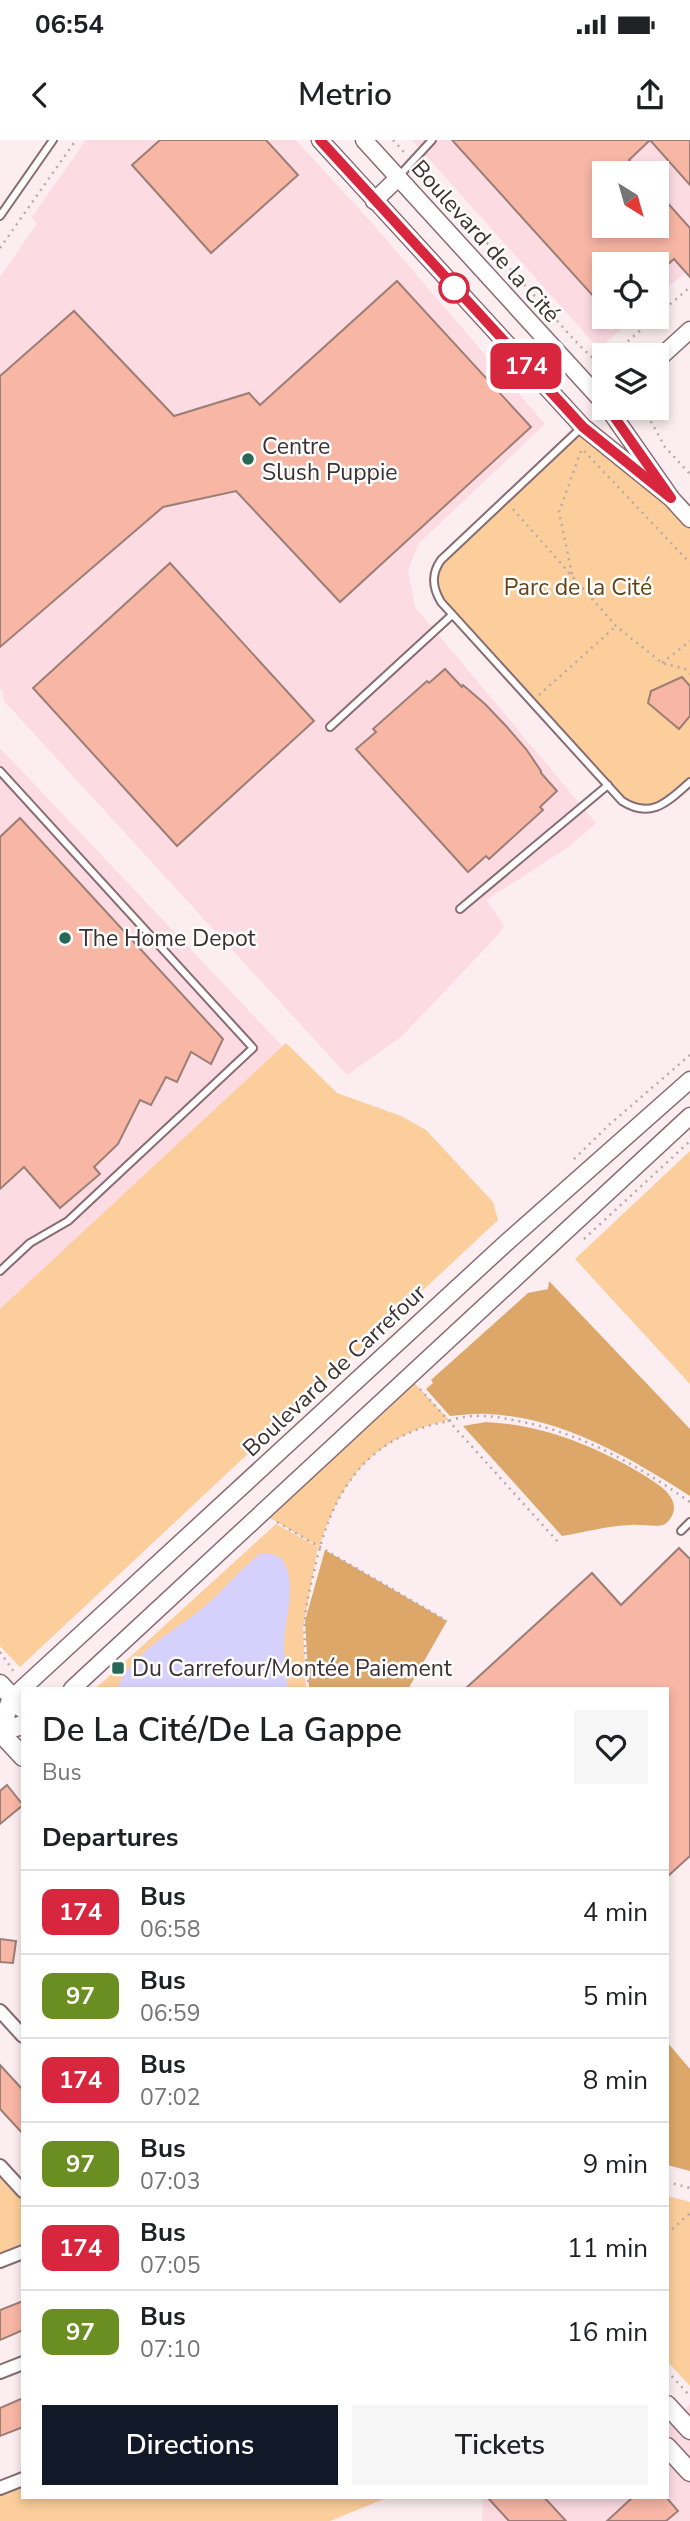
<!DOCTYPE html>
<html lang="en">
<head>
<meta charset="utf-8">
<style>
  :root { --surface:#fff; --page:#f6f6f6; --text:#202124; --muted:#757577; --line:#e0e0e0; --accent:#111827 }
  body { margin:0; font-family:"Nunito Sans",sans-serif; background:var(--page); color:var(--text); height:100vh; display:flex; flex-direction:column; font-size:26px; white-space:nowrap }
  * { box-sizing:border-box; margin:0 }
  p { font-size:23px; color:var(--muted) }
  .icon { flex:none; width:38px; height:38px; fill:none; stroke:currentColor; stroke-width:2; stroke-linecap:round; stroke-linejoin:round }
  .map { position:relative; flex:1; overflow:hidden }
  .panel { position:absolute; left:21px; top:1547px; width:648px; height:812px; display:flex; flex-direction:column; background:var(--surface); border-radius:0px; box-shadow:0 4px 10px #0003 }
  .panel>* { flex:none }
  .badge { padding:0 14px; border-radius:10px; font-size:24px; line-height:46px }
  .needle { width:46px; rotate:143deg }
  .tools { position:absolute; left:592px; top:21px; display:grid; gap:14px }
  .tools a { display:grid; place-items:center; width:77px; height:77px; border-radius:0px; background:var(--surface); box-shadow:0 4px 10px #0003; font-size:35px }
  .map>.badge { position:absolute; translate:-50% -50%; box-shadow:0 0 0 4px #fff }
  h2 { padding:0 21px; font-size:26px; line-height:63px }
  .round { display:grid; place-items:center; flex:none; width:74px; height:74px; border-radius:0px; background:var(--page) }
  .summary { display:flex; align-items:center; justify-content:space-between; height:119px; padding:0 21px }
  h1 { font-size:33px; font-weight:600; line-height:52px }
  .cta { display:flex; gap:14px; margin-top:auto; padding:14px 21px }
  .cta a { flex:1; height:80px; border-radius:0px; background:var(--accent); color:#fff; font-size:28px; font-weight:600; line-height:80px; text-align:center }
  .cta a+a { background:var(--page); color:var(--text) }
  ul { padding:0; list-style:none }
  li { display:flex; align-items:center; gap:21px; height:84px; padding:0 21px; border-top:2px solid var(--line) }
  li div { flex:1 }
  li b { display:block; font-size:26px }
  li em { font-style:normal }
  li .badge { min-width:77px; font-weight:700; text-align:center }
  .status { display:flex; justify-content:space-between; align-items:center; height:49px; padding:0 35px; background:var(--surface); direction:ltr }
  .status svg { height:19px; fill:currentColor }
  header { display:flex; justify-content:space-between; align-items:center; height:91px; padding:0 21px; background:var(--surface); font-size:32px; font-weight:600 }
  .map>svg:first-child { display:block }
  .built { fill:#fddbe3; fill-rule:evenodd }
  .green { fill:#fbce9b }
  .forest { fill:#dca769 }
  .water { fill:#d6d0fc }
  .building { fill:#f8b6a5; stroke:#9b7e76; stroke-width:2 }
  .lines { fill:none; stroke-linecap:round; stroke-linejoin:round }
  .service-casing { stroke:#886b73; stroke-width:10 }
  .minor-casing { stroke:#886b73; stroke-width:16 }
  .tertiary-casing { stroke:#886b73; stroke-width:19 }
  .secondary-casing { stroke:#886b73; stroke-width:21 }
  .path { stroke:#b7aaad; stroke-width:2.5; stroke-dasharray:2 5; stroke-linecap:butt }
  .service { stroke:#fff; stroke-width:6 }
  .minor { stroke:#fff; stroke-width:12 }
  .tertiary { stroke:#fff; stroke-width:16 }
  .secondary { stroke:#fff; stroke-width:18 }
  .line-casing { stroke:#fff; stroke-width:16 }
  .line { stroke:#d7263d; stroke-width:10 }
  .stop-dot { fill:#fff; stroke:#d7263d; stroke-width:3.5 }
  .poi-dot { fill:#266756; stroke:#fefefe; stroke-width:2.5 }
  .labels { text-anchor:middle; stroke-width:5; stroke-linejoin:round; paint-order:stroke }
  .street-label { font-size:23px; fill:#3d3033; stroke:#fefefe }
  .poi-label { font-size:23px; fill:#3d3033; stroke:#fefefe; text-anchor:start }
  .park-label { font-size:23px; fill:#664212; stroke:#fefefe }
</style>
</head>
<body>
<div class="status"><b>06:54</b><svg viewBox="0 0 49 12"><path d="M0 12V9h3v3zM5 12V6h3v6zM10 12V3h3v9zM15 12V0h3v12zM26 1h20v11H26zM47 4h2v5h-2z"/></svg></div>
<header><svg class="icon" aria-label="back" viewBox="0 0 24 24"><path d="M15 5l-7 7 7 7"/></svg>Metrio<svg class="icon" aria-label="share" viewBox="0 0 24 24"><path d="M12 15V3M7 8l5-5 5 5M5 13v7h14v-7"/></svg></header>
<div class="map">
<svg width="690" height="2381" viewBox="0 0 690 2381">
  <rect width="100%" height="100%" fill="#fbedf0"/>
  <!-- built -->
  <path class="built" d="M86 0H296L370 81 545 284 418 404 408 431 415 467 596 683 567 708 486 760 504 786 497 796 401 897 347 935 4 561 3 551 0 548V137L37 84 32 77Z
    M412 0H690V128L656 158V124H604V177H635L603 205 592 201ZM604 33H656V86H604Z
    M0 608 286 910 0 1175Z
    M690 2264V2381H482L483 2357H667V2286Z"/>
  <!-- green -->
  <path class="green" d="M583 287 690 378V642L669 661 646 670 622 661 441 462 434 441 441 420Z
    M286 903 337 953 401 976 426 990 493 1062 498 1080 20 1527 0 1506V1169Z
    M690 1011V1244L575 1119Z
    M408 1236 449 1280C374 1297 342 1337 319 1407L260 1372Z
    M276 1384 318 1407 303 1488 306 1549H95Z
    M0 2026 23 2051V2112L0 2121Z
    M667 2056 690 2062V2246L667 2221Z
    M23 2339V2357H389L330 2381H0V2348Z"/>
  <!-- forest -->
  <path class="forest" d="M549 1141 690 1289V1356C628 1317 564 1278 488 1274 476 1273 463 1275 450 1276L426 1249 433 1243 431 1240 528 1153 548 1149Z
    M486 1282C543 1285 593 1305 642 1334 654 1342 674 1352 674 1368 674 1374 669 1383 663 1385 657 1387 638 1384 631 1385 607 1386 585 1392 562 1396L463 1286Z
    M325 1410 447 1481 408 1549H309L305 1481Z
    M667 1902 690 1929V2031L667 2025Z"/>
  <!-- water -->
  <path class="water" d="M260 1414H271L280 1417C299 1439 285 1477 284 1504 284 1518 286 1535 288 1549H117C132 1512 175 1491 204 1467 224 1450 239 1430 260 1414Z"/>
  <!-- building -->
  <path class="building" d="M160 0H266L298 35 211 113 132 25Z
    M452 0H690V45L650 0 629 20 641 33H604V86H656V50L690 88V137L674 119 656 135V124H604V168Z
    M397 141 531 287 340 462 236 351 163 367 0 507V236L74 171 174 276 249 253 260 265Z
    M170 423 314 581 177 706 33 548Z
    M445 529 462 547 463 545 485 564 506 586 526 609 541 631V633L557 651 540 667 543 670 489 719 486 716 468 732 356 609 376 592 373 589 427 541 429 543Z
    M682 537 690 546V576L679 589 648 563 651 551Z
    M20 678 223 899 211 924 191 912 177 942 166 937 151 965 140 960 118 1004 94 1027 100 1034 60 1068 24 1027 0 1049V697Z
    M679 1408 690 1419V1716L667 1737V1549H465L592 1433 621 1465Z
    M7 1645 23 1665 0 1684V1651Z
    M0 1799 16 1801 13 1823 0 1822Z
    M0 1925 23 1950V1994L0 1969Z
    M23 2161V2190L0 2200V2170Z
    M23 2258V2287L0 2296V2268Z
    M487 2357H544L566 2381H509Z
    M633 2357H666L678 2371 666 2381H607Z"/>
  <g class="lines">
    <!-- service casing -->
    <g class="service-casing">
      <path id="service" d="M398 37 432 0
        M0 76 53 0
        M581 288 441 420C431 434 432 447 441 462L622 661C652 680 668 661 690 642
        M330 587 452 475
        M0 631 253 908 68 1081 30 1103 0 1131
        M460 769 608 645
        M681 1391 690 1382"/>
    </g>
    <!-- minor casing -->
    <g class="minor-casing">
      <path id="minor" d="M0 1871 23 1896
        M0 2026 23 2051
        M0 2121 23 2112
        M0 2232 23 2223
        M0 2348 23 2339"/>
    </g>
    <!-- tertiary casing -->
    <g class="tertiary-casing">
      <path id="tertiary" d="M320 0 583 287 671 358
        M364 0 604 263
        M374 61 398 38
        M656 221 690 190
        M608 268 671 358 690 379
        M72 1549 690 976
        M12 1558 506 1103 690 940"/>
    </g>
    <!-- secondary casing -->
    <g class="secondary-casing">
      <path id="secondary" d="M0 1544 23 1569
        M0 1589 12 1558
        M0 1591 23 1585
        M0 1592 23 1617
        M667 2265 690 2290
        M667 2307 690 2332"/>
    </g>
    <!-- path -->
    <path class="path" d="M393 0 404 12
      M421 30 579 205 599 224 604 221
      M0 108 76 0
      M612 215 690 147
      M644 269 665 307 690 334
      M584 311 690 423
      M513 369 616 486 662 523 685 529 690 534
      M572 434 559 372 582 308
      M662 523 690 501
      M539 555 615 487
      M574 1019 610 984 690 915
      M584 1099 690 1001
      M420 1249 558 1402
      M277 1382 447 1481
      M0 1512 14 1532
      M309 1549C307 1526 303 1502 305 1480 306 1464 310 1448 314 1432 330 1356 362 1299 444 1282 454 1279 465 1276 475 1276 491 1275 507 1279 523 1282 586 1295 638 1326 690 1362
      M667 2042 690 2048
      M667 2094 690 2073
      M667 2231 690 2256"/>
    <!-- service -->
    <use href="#service" class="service"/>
    <!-- minor -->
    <use href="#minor" class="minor"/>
    <!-- tertiary -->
    <use href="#tertiary" class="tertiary"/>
    <!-- secondary -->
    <use href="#secondary" class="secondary"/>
  </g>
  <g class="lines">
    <!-- line casing -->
    <g class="line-casing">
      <path id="line" d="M320 0 583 287 671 358 608 268"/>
    </g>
    <!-- line -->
    <use href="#line" class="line"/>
  </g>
  <!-- markers -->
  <circle class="stop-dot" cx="454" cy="148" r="14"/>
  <g class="poi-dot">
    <circle cx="248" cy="319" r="7"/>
    <circle cx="65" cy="798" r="7"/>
    <rect x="111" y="1521" width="14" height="14" rx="3.5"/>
  </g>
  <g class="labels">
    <!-- street labels -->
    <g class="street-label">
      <text transform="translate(486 101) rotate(48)" y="8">Boulevard de la Cité</text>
      <text transform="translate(334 1230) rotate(-43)" y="8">Boulevard de Carrefour</text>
    </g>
    <!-- poi labels -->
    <g class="poi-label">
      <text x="262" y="314">Centre<tspan x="262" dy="26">Slush Puppie</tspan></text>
      <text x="79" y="806">The Home Depot</text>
      <text x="132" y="1536">Du Carrefour/Montée Paiement</text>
    </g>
    <!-- park labels -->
    <g class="park-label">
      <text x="578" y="455">Parc de la Cité</text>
    </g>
  </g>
</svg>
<div class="tools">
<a><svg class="needle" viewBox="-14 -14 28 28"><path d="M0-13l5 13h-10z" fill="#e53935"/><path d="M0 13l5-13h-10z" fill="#757577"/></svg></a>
<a><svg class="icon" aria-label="locate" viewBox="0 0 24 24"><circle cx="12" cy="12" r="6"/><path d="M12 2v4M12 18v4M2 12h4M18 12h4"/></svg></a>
<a><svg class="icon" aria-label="layers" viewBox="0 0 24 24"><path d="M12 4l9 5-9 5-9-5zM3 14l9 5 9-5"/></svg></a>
</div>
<b class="badge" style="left:526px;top:226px;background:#d7263d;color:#fff">174</b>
<section class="panel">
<div class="summary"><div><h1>De La Cité/De La Gappe</h1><p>Bus</p></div><a class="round"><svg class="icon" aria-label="heart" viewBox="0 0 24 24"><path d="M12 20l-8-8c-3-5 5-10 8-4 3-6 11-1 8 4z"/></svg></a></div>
<h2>Departures</h2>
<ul>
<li><span class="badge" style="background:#d7263d;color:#fff">174</span><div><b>Bus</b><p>06:58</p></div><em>4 min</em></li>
<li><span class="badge" style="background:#6b8e23;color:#fff">97</span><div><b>Bus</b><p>06:59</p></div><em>5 min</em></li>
<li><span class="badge" style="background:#d7263d;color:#fff">174</span><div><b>Bus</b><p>07:02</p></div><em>8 min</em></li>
<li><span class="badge" style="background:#6b8e23;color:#fff">97</span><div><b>Bus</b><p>07:03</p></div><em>9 min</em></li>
<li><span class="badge" style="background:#d7263d;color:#fff">174</span><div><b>Bus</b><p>07:05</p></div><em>11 min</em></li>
<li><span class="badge" style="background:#6b8e23;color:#fff">97</span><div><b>Bus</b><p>07:10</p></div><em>16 min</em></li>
</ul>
<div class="cta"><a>Directions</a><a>Tickets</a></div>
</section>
</div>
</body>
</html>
